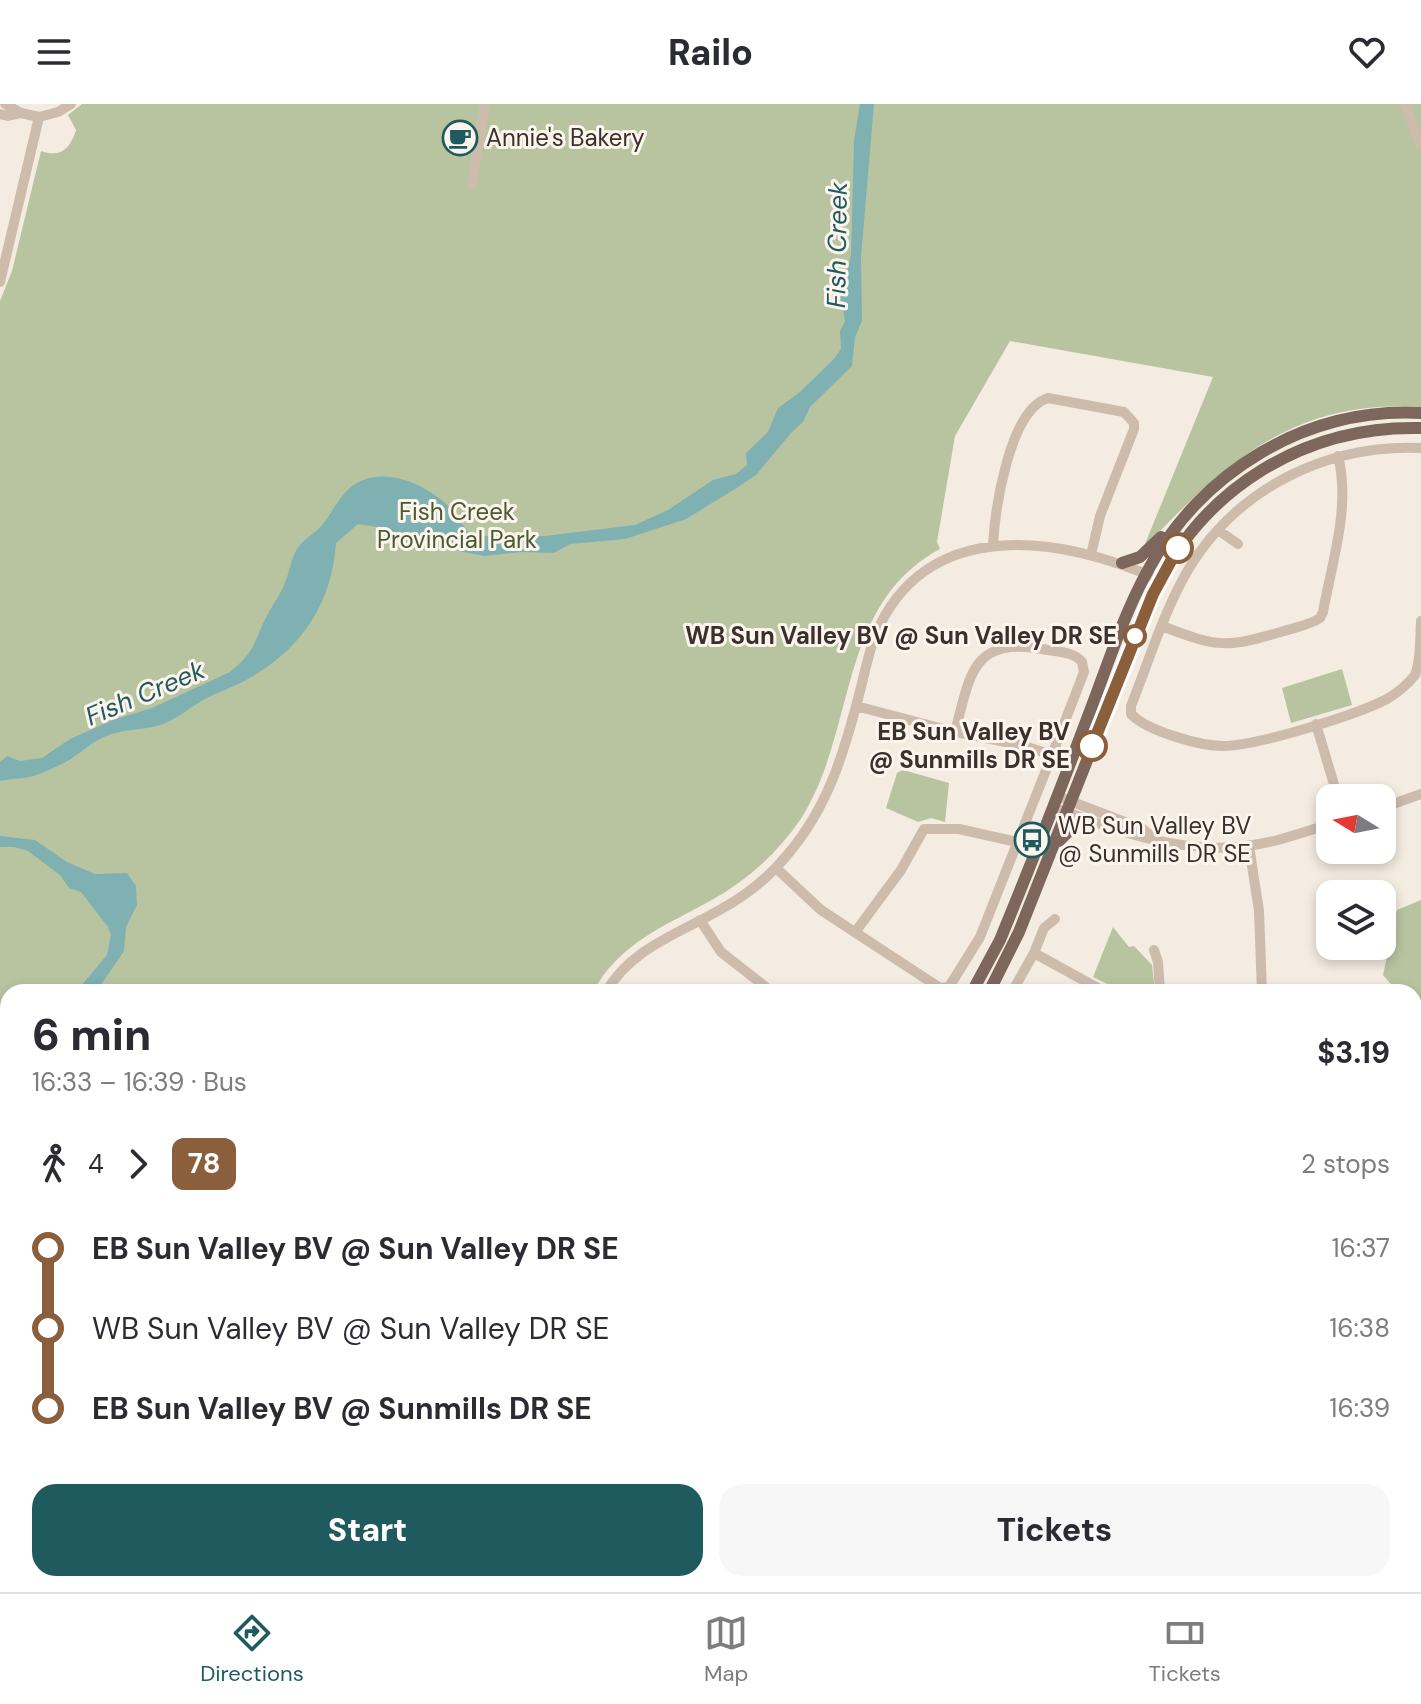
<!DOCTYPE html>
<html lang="en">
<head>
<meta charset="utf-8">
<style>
  :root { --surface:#fff; --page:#f7f7f7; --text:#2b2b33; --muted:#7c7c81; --line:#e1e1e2; --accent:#1f5a5e }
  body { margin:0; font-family:"DM Sans",sans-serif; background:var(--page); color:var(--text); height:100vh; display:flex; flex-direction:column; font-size:30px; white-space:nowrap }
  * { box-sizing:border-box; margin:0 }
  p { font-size:26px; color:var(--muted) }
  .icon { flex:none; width:44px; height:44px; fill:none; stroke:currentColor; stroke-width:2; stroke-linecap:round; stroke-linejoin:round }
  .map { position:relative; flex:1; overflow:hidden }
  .details { position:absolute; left:0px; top:880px; width:1422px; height:608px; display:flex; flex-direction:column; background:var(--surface); border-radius:24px 24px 0 0; box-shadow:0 4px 12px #0003 }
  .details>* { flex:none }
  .badge { padding:0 16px; border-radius:12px; font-size:28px; line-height:52px }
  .needle { width:52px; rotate:280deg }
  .tools { position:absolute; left:1316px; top:680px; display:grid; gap:16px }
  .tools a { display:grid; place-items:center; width:80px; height:80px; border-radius:16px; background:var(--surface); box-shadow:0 4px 12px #0003; font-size:40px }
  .map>.badge { position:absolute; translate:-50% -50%; box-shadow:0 0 0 4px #fff }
  .legs { display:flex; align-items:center; gap:12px; height:88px; padding:0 32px; font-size:26px }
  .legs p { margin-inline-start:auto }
  .headline { display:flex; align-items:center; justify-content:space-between; height:136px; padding:0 32px }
  h1 { font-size:44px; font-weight:800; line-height:60px }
  .cta { display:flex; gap:16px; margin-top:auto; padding:16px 32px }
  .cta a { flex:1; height:92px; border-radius:24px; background:var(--accent); color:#fff; font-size:32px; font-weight:800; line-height:92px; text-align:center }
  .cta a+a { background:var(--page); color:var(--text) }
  ul { padding:0 32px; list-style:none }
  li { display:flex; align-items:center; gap:28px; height:80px; font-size:30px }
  li i { display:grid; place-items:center; width:12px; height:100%; margin:0 10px; background:currentColor }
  li i::after { content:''; width:20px; height:20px; margin:-10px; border:6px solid; border-radius:50%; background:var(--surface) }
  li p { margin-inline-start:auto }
  li:first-child i { background:linear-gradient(#0000 50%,currentColor 0) }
  li:last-child i { background:linear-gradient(currentColor 50%,#0000 0) }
  header { display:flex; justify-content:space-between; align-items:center; height:104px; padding:0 32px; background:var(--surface); font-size:36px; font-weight:800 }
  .menu { display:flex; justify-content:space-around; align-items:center; height:112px; border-top:2px solid var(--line); background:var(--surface); font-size:22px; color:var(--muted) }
  .menu a { display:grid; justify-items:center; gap:4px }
  .menu .current { color:var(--accent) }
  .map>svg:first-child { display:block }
  .green { fill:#b8c4a0 }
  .water { fill:#7fb0b2 }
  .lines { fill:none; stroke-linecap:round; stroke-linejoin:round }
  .minor { stroke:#cdbbac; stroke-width:10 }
  .major { stroke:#7d675c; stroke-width:12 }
  .line-1-casing { stroke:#fff; stroke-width:18 }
  .line-1 { stroke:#8b5e3c; stroke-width:12 }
  .stop-1-dot { fill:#fff; stroke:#8b5e3c; stroke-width:4 }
  .labels { text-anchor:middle; stroke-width:6; stroke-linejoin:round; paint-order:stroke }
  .poi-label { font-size:24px; fill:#3b302b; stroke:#fbf5ee; text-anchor:start }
  .park-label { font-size:24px; fill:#4a5a2e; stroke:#fbf5ee }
  .stop-label { font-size:24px; font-weight:bold; fill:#3b302b; stroke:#fbf5ee; text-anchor:end }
  .water-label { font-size:26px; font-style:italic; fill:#1f5a5e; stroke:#fbf5ee }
</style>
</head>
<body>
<header><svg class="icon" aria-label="menu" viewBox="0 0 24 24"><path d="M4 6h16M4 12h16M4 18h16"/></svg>Railo<svg class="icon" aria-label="heart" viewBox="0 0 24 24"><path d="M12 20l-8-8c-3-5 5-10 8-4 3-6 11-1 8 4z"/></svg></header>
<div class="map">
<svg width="1421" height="1488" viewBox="0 0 1421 1488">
  <rect width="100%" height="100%" fill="#f4ebe1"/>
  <!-- green -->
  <path class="green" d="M82 0H1421V303C1294 295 1224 359 1143 445L1213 273 1010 237 955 332 937 438 940 445C836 501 858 627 800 716 777 750 746 777 710 797 665 822 619 839 593 888H8V1313L0 1317V197L12 167 41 47C61 54 70 45 76 26L68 11Z
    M1342 565 1352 601 1291 619 1282 584Z
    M903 666 949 679 945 718 931 714 918 718 886 704 897 669Z
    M1421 796V916L1414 907V888H1398L1383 871 1397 806Z
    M1113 823 1129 843 1134 842 1152 861 1155 888H1124L1093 873Z
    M1421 953V1101L1414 1098V967Z"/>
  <!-- water -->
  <path class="water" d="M860 0H874L861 153 862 217 855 233 852 262 810 303 803 318 791 329 756 371 735 385 686 415 625 435 570 440 554 449 521 448 484 452 404 436 389 425 358 420 336 439C332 497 304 542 253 572 239 581 223 586 209 593 192 601 176 617 157 622 141 626 125 625 109 631 91 637 81 650 64 659 52 665 37 672 24 674 16 675 8 675 0 677V658L7 652 20 657 42 654 70 635 113 616 152 604 230 568C258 545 253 537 269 508 275 497 282 488 286 476 290 466 291 456 296 447 301 436 314 431 322 421 332 409 338 394 351 383 379 361 420 377 445 399 456 408 462 421 471 432H545L635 421 668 406 713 376 736 370 747 361 746 349 768 328 778 304 800 288 834 255 841 245 840 227 845 217 841 195 851 151 854 37Z
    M0 732 35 736 67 758 95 770 127 769 136 782 137 801 126 823 124 847 96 888H76L107 851 111 831 108 823 81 788 69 784 60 771 28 747 14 743H0Z
    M1414 1291 1421 1292V1389L1414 1392Z
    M1129 1480H1328L1325 1488H1136Z"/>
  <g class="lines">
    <!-- minor -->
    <path class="minor" d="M5 0 21 9
      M1405 0 1421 41
      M0 10 8 12 21 9 39 13 58 8 71 0
      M472 80 485 0
      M0 178 39 13
      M1421 344C1327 340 1237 384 1188 466 1163 509 1149 557 1131 602V610C1147 627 1200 642 1223 642 1257 642 1356 611 1387 595 1397 589 1408 580 1415 571 1421 556 1420 534 1421 517
      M1218 426 1238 440
      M993 441C995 406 1009 306 1048 294L1124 308 1134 319V325L1100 412 1091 451
      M1162 522C1219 544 1226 544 1284 527 1296 523 1310 521 1320 514L1323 508C1332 458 1351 402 1338 352
      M1316 620 1338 694
      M955 628C970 572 971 533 1042 545 1056 548 1073 547 1082 558L1084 568 1052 651
      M1057 692 1143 725 1154 734
      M1382 704 1421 690
      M1061 706C1120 728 1182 750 1246 742 1275 739 1303 728 1330 720
      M1249 742 1259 807 1262 888
      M776 764 821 806 940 884 949 883 980 833 1052 651 1021 641 955 628 856 602
      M700 816 721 848 772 888
      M856 827 901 766 924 725H959L1017 738
      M1154 846 1158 858 1160 888
      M1034 849 1044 824 1055 815
      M606 888C632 843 681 829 723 804 747 791 770 772 788 750 828 703 844 649 859 591 864 572 868 551 875 532 925 410 1063 432 1160 476
      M1012 888 1034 849 1105 888
      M0 1384 8 1386
      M1414 1460 1421 1455
      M154 1480 159 1488
      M268 1480 270 1488
      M390 1480 392 1488
      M926 1480 935 1488
      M1059 1480 1063 1488
      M998 1488 1009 1480
      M1391 1488 1396 1480"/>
    <!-- major -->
    <path class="major" d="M1122 459 1140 453 1161 433
      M1059 737 1076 720 1090 717
      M972 888 1000 836C1030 763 1059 689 1087 615 1106 566 1122 514 1147 468 1200 368 1306 303 1421 309
      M989 888 1019 828 1153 490C1202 384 1305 321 1421 324
      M628 1488 630 1480
      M645 1488 648 1480"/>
  </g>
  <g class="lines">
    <!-- line-1 casing -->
    <g class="line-1-casing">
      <path id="line-1" d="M1092 642 1153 490 1178 444"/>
    </g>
    <!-- line-1 -->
    <use href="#line-1" class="line-1"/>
  </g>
  <!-- icons -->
  <defs>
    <g id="cafe-ring" transform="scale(1.8)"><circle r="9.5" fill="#fbf5ee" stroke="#1f5a5e" stroke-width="1.5"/><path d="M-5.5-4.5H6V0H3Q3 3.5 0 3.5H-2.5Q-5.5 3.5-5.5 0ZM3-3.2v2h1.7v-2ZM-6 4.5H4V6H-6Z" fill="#1f5a5e"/></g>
    <g id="bus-ring" transform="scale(1.8)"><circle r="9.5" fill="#fbf5ee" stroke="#1f5a5e" stroke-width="1.5"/><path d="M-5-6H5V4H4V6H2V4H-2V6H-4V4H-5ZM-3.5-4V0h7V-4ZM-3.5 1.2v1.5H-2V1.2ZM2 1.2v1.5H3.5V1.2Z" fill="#1f5a5e"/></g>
  </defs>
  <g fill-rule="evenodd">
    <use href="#cafe-ring" x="460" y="34"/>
    <use href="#bus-ring" x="1032" y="736"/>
  </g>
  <!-- markers -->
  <g class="stop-1-dot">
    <circle cx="1178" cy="444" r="14"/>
    <circle cx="1135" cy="532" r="10"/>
    <circle cx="1092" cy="642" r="14"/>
  </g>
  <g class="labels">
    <!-- poi labels -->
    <g class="poi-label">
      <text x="486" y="42">Annie's Bakery</text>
      <text x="1058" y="730">WB Sun Valley BV<tspan x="1058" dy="28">@ Sunmills DR SE</tspan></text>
    </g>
    <!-- park labels -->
    <g class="park-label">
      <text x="457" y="416">Fish Creek<tspan x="457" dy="28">Provincial Park</tspan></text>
    </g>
    <!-- stop labels -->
    <g class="stop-label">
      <text x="1117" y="540">WB Sun Valley BV @ Sun Valley DR SE</text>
      <text x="1070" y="636">EB Sun Valley BV<tspan x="1070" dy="28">@ Sunmills DR SE</tspan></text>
    </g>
    <!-- water labels -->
    <g class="water-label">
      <text transform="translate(837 141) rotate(-89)" y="9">Fish Creek</text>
      <text transform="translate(145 589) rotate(-23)" y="9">Fish Creek</text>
    </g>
  </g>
</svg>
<div class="tools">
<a><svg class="needle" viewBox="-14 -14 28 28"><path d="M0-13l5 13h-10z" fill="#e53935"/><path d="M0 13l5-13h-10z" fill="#7c7c81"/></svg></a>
<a><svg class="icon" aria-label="layers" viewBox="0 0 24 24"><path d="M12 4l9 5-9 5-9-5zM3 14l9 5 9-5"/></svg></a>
</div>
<section class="details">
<div class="headline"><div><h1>6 min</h1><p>16:33 – 16:39 · Bus</p></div><b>$3.19</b></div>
<div class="legs"><svg class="icon" aria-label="walk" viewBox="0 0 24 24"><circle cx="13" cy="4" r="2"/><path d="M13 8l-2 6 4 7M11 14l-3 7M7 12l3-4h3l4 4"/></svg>4<svg class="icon" aria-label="forward" viewBox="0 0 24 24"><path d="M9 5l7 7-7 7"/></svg><b class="badge" style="background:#8b5e3c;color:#fff">78</b><p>2 stops</p></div>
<ul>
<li><i style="color:#8b5e3c"></i><b>EB Sun Valley BV @ Sun Valley DR SE</b><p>16:37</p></li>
<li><i style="color:#8b5e3c"></i><span>WB Sun Valley BV @ Sun Valley DR SE</span><p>16:38</p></li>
<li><i style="color:#8b5e3c"></i><b>EB Sun Valley BV @ Sunmills DR SE</b><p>16:39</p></li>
</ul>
<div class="cta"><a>Start</a><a>Tickets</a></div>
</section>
</div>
<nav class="menu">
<a class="current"><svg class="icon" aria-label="directions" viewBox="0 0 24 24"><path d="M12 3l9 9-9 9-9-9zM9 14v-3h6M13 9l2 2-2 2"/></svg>Directions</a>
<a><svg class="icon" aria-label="map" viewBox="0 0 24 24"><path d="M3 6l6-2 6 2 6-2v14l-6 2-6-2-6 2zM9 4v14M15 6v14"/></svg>Map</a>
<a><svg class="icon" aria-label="tickets" viewBox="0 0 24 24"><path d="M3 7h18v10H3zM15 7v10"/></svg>Tickets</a>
</nav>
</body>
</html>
